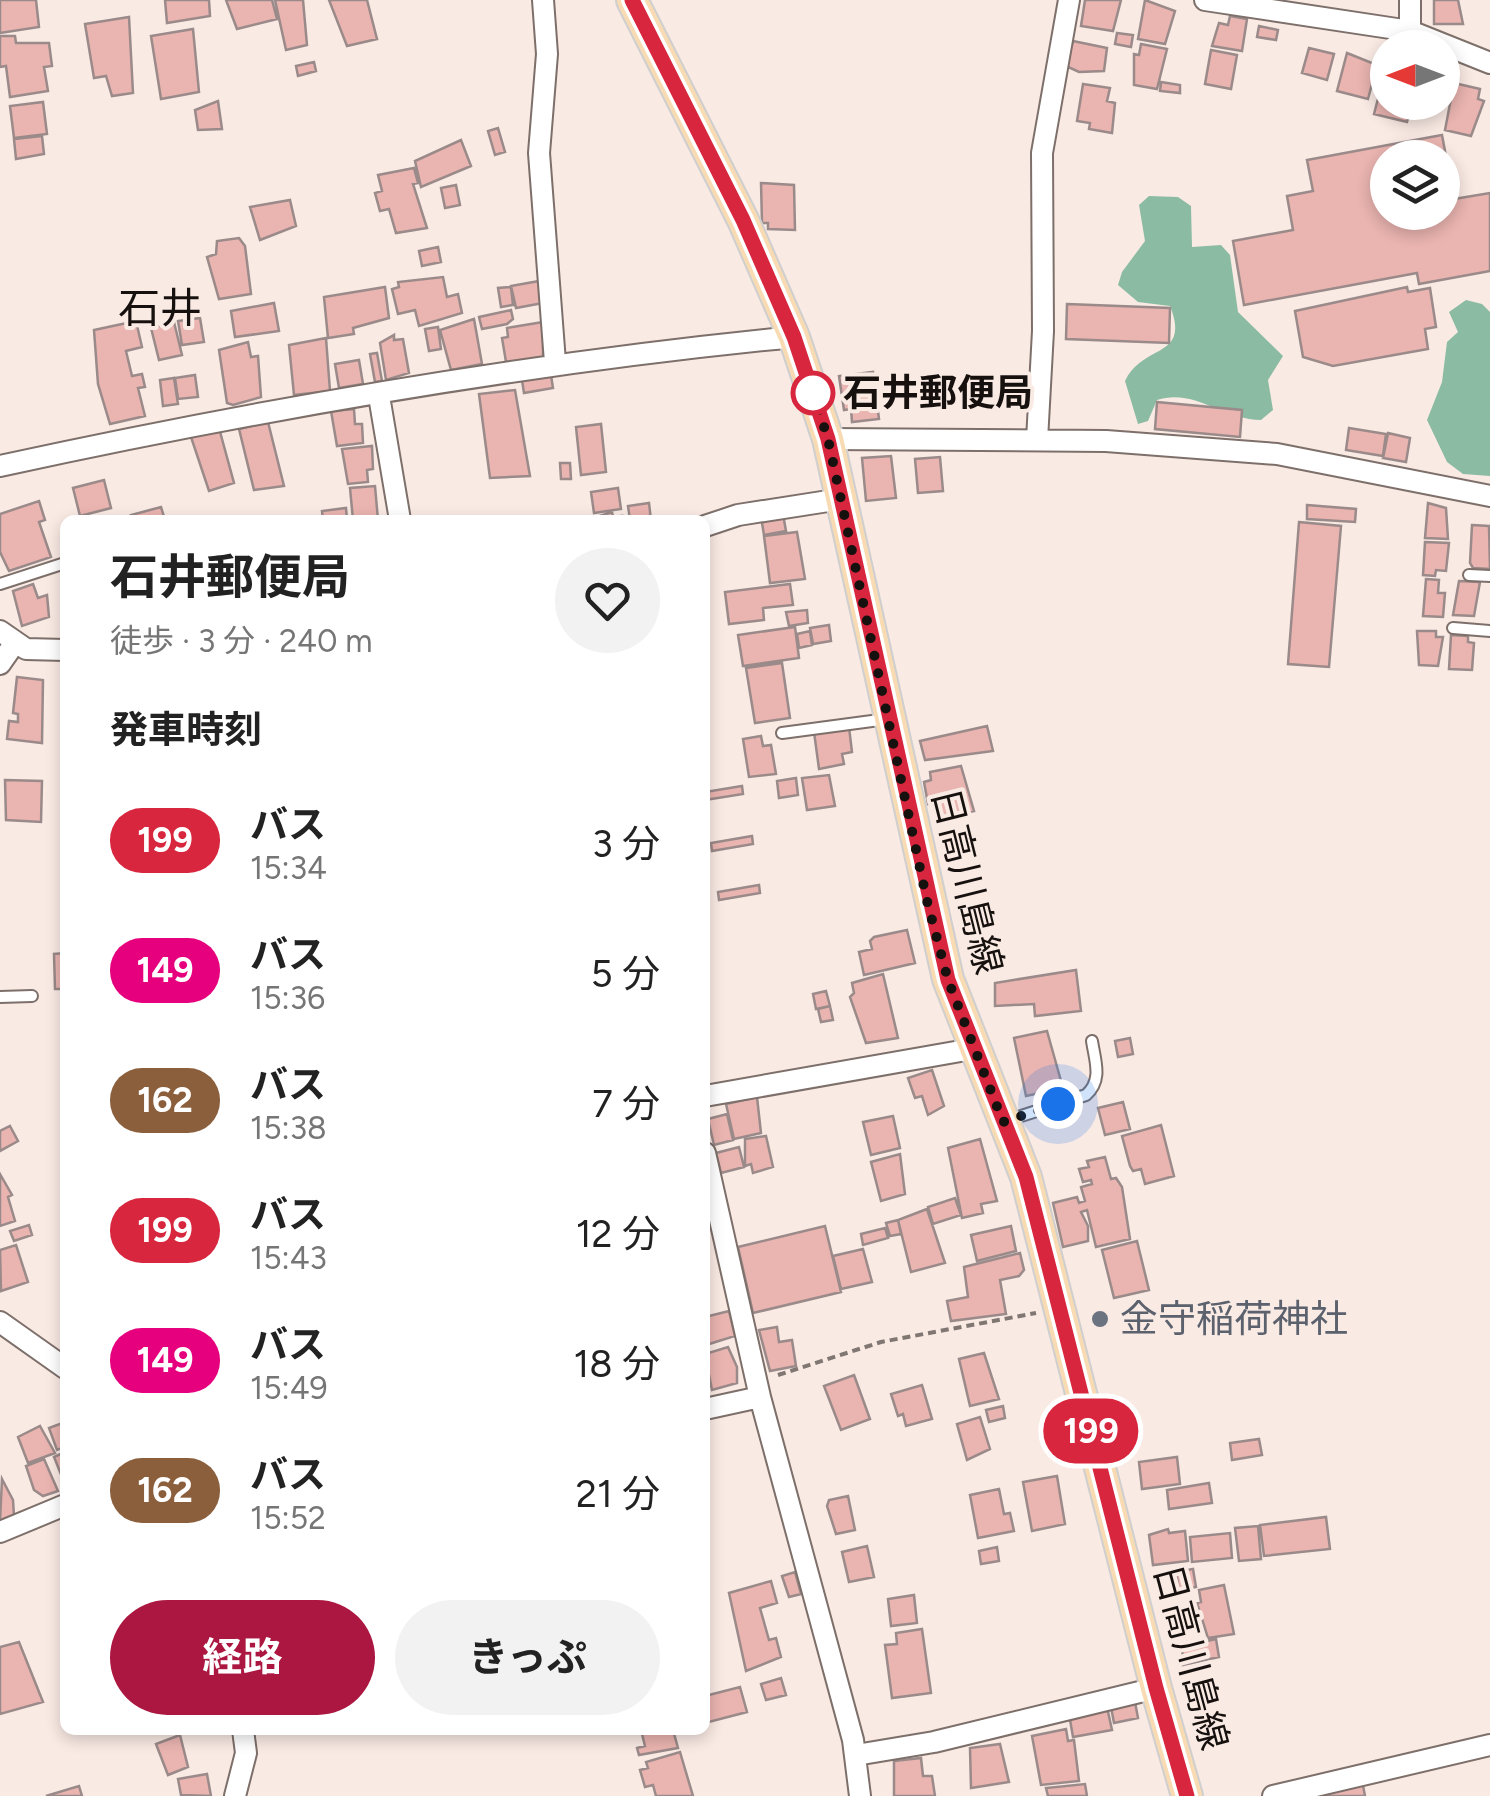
<!DOCTYPE html>
<html lang="ja">
<head>
<meta charset="utf-8">
<style>
  :root { --surface:#fff; --page:#f2f2f2; --text:#222; --muted:#767676; --accent:#ab1741 }
  body { margin:0; font-family:Figtree,"Noto Sans JP",sans-serif; background:var(--page); color:var(--text); height:100vh; display:flex; flex-direction:column; font-size:38px; white-space:nowrap }
  * { box-sizing:border-box; margin:0 }
  p { font-size:32px; color:var(--muted) }
  .icon { flex:none; width:55px; height:55px; fill:none; stroke:currentColor; stroke-width:2; stroke-linecap:round; stroke-linejoin:round }
  .map { position:relative; flex:1; overflow:hidden }
  .panel { position:absolute; left:60px; top:515px; width:650px; height:1220px; display:flex; flex-direction:column; background:var(--surface); border-radius:15px; box-shadow:0 5px 15px #0003 }
  .panel>* { flex:none }
  .badge { padding:0 20px; border-radius:32px; font-size:35px; line-height:65px }
  .needle { width:65px; rotate:270deg }
  .tools { position:absolute; left:1370px; top:30px; display:grid; gap:20px }
  .tools a { display:grid; place-items:center; width:90px; height:90px; border-radius:50%; background:var(--surface); box-shadow:0 5px 15px #0003; font-size:50px }
  .you { position:absolute; width:50px; height:50px; margin:-25px; border:8px solid #fff; border-radius:50%; background:#1a73e8; box-shadow:0 0 0 15px #1a73e833 }
  .map>.badge { position:absolute; translate:-50% -50%; box-shadow:0 0 0 5px #fff }
  h2 { padding:0 50px; font-size:38px; line-height:90px }
  .round { display:grid; place-items:center; flex:none; width:105px; height:105px; border-radius:52px; background:var(--page) }
  .headline { display:flex; align-items:center; justify-content:space-between; height:170px; padding:0 50px }
  h1 { font-size:48px; font-weight:700; line-height:75px }
  .primary-button { display:flex; gap:20px; margin-top:auto; padding:20px 50px }
  .primary-button a { flex:1; height:115px; border-radius:60px; background:var(--accent); color:#fff; font-size:40px; font-weight:700; line-height:115px; text-align:center }
  .primary-button a+a { background:var(--page); color:var(--text) }
  ul { padding:0; list-style:none }
  li { display:flex; align-items:center; gap:30px; height:130px; padding:0 50px }
  li div { flex:1 }
  li b { display:block; font-size:38px }
  li em { font-style:normal }
  li .badge { min-width:110px; font-weight:700; text-align:center }
  .map>svg:first-child { display:block }
  .forest { fill:#8bbca3 }
  .building { fill:#eab4b0; stroke:#9a8a89; stroke-width:2.5; fill-rule:evenodd }
  .lines { fill:none; stroke-linecap:round; stroke-linejoin:round }
  .lane-casing { stroke:#7d6f6a; stroke-width:14 }
  .street-casing { stroke:#7d6f6a; stroke-width:24 }
  .primary-casing { stroke:#d0cfcf; stroke-width:34 }
  .path { stroke:#807672; stroke-width:4; stroke-dasharray:8 5; stroke-linecap:butt }
  .lane { stroke:#fff; stroke-width:10 }
  .street { stroke:#fff; stroke-width:20 }
  .primary { stroke:#f8dbb2; stroke-width:30 }
  .line-casing { stroke:#fff; stroke-width:22 }
  .line { stroke:#d7263d; stroke-width:15 }
  .walk { stroke:#16110e; stroke-width:10; stroke-dasharray:0 18 }
  .stop-dot { fill:#fff; stroke:#d7263d; stroke-width:5 }
  .worship-dot { fill:#6b7280; stroke:#faeae4; stroke-width:4 }
  .labels { text-anchor:middle; stroke-width:8; stroke-linejoin:round; paint-order:stroke }
  .stop-label { font-size:38px; font-weight:bold; fill:#16110e; stroke:#faeae4; text-anchor:start }
  .street-label { font-size:38px; fill:#16110e; stroke:#faeae4 }
  .worship-label { font-size:38px; fill:#5b616d; stroke:#faeae4; text-anchor:start }
  .quarter-label { font-size:42px; fill:#16110e; stroke:#faeae4 }
</style>
</head>
<body>
<div class="map">
<svg width="1490" height="1796" viewBox="0 0 1490 1796">
  <rect width="100%" height="100%" fill="#faeae4"/>
  <!-- forest -->
  <path class="forest" d="M1149 196 1178 197 1191 206 1192 247 1221 245 1230 255 1238 312 1283 356 1268 380 1273 410 1261 420C1223 420 1195 388 1157 400L1148 421 1138 424 1125 381C1143 343 1191 359 1170 306L1138 302 1118 285 1122 272 1145 241 1139 205Z
    M1466 300 1482 304 1490 312V476L1463 474 1447 462 1427 420 1442 382 1447 342 1458 332 1449 312Z"/>
  <!-- building -->
  <path class="building" d="M0 0H36L39 27 0 33Z
    M165 0H209L210 16 167 23Z
    M226 0H272L277 19 237 29Z
    M275 0H303L307 45 286 50Z
    M329 0H367L377 39 347 46Z
    M1085 0H1121L1113 31 1081 26Z
    M1145 0 1175 11 1165 44 1138 39Z
    M1434 0H1458L1463 24H1434Z
    M1230 16 1247 19 1242 51 1212 46 1219 23 1228 25Z
    M129 17 133 93 112 96 106 76 94 78 85 24Z
    M1259 26 1278 30 1276 40 1257 37Z
    M193 29 199 92 161 99 151 36Z
    M1117 33 1133 35 1131 47 1115 44Z
    M0 36H15L16 43H49L52 66 44 67 48 91 10 97 6 66 0 67Z
    M1073 41 1107 48 1104 71 1079 72 1066 66Z
    M1141 44 1167 49 1157 89 1134 85V54L1139 55Z
    M1309 48 1334 54 1327 80 1302 73Z
    M1211 50 1237 55 1231 89 1205 84Z
    M1347 53 1377 65 1368 99 1337 91Z
    M314 62 316 71 298 76 296 66Z
    M1161 82 1180 85V93L1160 91Z
    M1454 83 1480 89 1478 99 1484 101 1471 136 1445 130Z
    M1083 84 1110 88 1107 101 1115 103 1112 133 1089 129 1090 123 1077 121Z
    M1381 87 1388 89V102H1412L1407 122 1374 114Z
    M218 101 222 129 198 130 195 110Z
    M43 102 47 134 14 138 10 106Z
    M498 128 505 152 495 155 488 131Z
    M1442 135 1454 199 1490 193V271L1419 284 1417 273 1244 305 1233 241 1293 230 1287 196 1313 191 1307 160ZM1388 158H1442V212H1388Z
    M42 136 44 154 16 159 14 139Z
    M461 140 471 166 421 187 415 161Z
    M414 168 418 183 413 184 427 228 396 233 389 209 380 211 375 193 382 191 378 175Z
    M761 183 794 185 795 230 768 229V223H762Z
    M456 185 460 205 445 208 441 188Z
    M290 200 296 226 260 240 250 207Z
    M239 238 245 246 251 294 219 299 207 257 216 254 217 241Z
    M438 247 441 262 422 266 419 251Z
    M443 277 447 297 458 294 462 313 419 326 415 310 398 314 392 289 399 287 398 282Z
    M539 281 543 303 516 308 511 286Z
    M385 287 389 318 353 328 354 334 328 338 324 297Z
    M511 287 513 305 501 307 498 288Z
    M1407 287 1408 292 1430 288 1436 327 1425 329 1428 349 1333 366 1303 357 1295 311Z
    M274 303 279 331 235 337 231 311Z
    M1067 304 1170 308 1169 343 1066 339Z
    M511 310 513 319 507 324 482 329 479 317Z
    M200 318 204 342 182 345 178 321Z
    M474 319 482 364 451 370 440 330Z
    M136 321 142 347 126 351 132 376 142 374 145 387 138 388 145 416 110 424 98 384 94 330Z
    M174 322 182 355 159 360 151 328Z
    M543 322V359L506 362 502 338 508 337 507 328Z
    M438 327 441 349 429 351 425 329Z
    M394 335V340L403 339 409 373 386 380 380 343Z
    M326 338 330 391 294 395 289 345Z
    M248 342 251 357 258 356 261 397 233 405 227 403 219 350Z
    M377 353 382 381 375 382 370 354Z
    M359 360 363 384 339 388 335 364Z
    M550 369 553 388 524 393 521 374Z
    M873 372 879 419 852 422 851 409 844 410 839 376Z
    M195 375 198 397 178 399 175 378Z
    M174 378 178 404 163 406 160 380Z
    M515 390 530 476 490 478 479 394Z
    M1157 402 1242 410 1240 437 1155 429Z
    M354 409 355 424H362L363 443 337 446 331 411Z
    M268 422 284 486 254 490 239 429Z
    M601 424 606 472 581 475 576 427Z
    M219 428 234 483 209 491 191 437Z
    M1349 428 1386 434 1383 456 1346 450Z
    M1388 433 1410 438 1406 462 1383 458Z
    M372 446 373 469 367 470 368 482 348 484 342 449Z
    M891 456 896 498 866 501 862 458Z
    M940 457 943 491 918 493 915 459Z
    M560 463H570L571 479H561Z
    M104 480 111 508 80 516 73 488Z
    M375 486 378 520H353L350 488Z
    M618 488 621 509 594 513 591 492Z
    M39 501 45 520 39 522 51 557 9 571 0 552V514Z
    M649 503 651 520H630L628 506Z
    M1428 503 1446 508 1448 539 1425 538Z
    M1307 505 1356 509 1355 522 1307 519Z
    M161 507 165 520H133L131 515Z
    M346 508 347 520H323L322 511Z
    M612 512 613 517 622 516V520H588Z
    M783 514 786 531 764 535 761 517Z
    M1299 522 1341 526 1329 667 1288 664Z
    M1472 525 1489 526 1490 569 1473 568 1470 563Z
    M797 532 805 579 770 583 764 536Z
    M1425 542 1449 543 1446 571 1436 570 1435 576 1423 575Z
    M1426 579 1439 580 1438 593H1445L1443 617 1423 616Z
    M1459 581 1480 582 1474 616 1453 615Z
    M33 584 38 598 47 595 49 617 22 626 13 591Z
    M790 584 793 605 763 608 764 620 729 624 725 592Z
    M807 610 808 623 789 626 786 612Z
    M829 625 831 641 813 644 810 628Z
    M795 627 799 658 743 666 738 635Z
    M810 631 812 645 799 648 797 634Z
    M1417 631H1436V637H1443L1438 666 1419 665Z
    M1451 635 1468 636V642L1474 643 1472 670 1449 669Z
    M782 663 790 718 755 723 746 668Z
    M17 677 43 680 42 743 7 739 9 721 18 722V714L13 713Z
    M987 726 993 751 925 760 920 741Z
    M849 727 852 752 842 754 844 764 819 769 814 732Z
    M761 736 763 746 771 745 776 774 749 777 743 739Z
    M961 766 974 811 939 818 936 802 928 804 924 782 931 780 930 772Z
    M829 775 835 806 807 810 802 778Z
    M796 778 798 795 779 798 777 781Z
    M5 780 42 781 41 822 6 820Z
    M742 786 743 794 705 800V792Z
    M752 836 753 844 712 851 711 843Z
    M759 885 760 893 719 900 718 892Z
    M907 930 915 963 864 975 859 952 872 949 870 941 874 937Z
    M65 953V989H55L54 954Z
    M1076 970 1081 1011 1035 1016 1034 1004 995 1006V983Z
    M883 974 898 1038 866 1043 850 997 854 993 852 983Z
    M826 991 830 1006 816 1009 813 994Z
    M830 1006 833 1020 821 1022 818 1009Z
    M1047 1031 1063 1088 1026 1096 1014 1038Z
    M1130 1038 1133 1054 1118 1057 1115 1041Z
    M932 1070 944 1106 928 1115 922 1096 915 1098 908 1078Z
    M757 1097 761 1133 734 1139 726 1104Z
    M1123 1102 1130 1129 1105 1135 1098 1108Z
    M727 1114 733 1140 714 1145 708 1119Z
    M893 1116 900 1148 871 1155 863 1122Z
    M1161 1125 1174 1176 1145 1184 1141 1169 1133 1171 1130 1166 1122 1136Z
    M10 1126 18 1141 0 1151V1131Z
    M766 1136 773 1167 753 1173 751 1164 745 1166V1139Z
    M980 1139 997 1201 981 1204 983 1213 962 1218 948 1148Z
    M739 1147 744 1167 721 1173 716 1153Z
    M900 1154 905 1194 881 1201 871 1162Z
    M1105 1157 1111 1179 1116 1178 1122 1187 1130 1239 1096 1247 1087 1210 1081 1212 1088 1226V1241L1063 1247 1053 1203 1077 1197 1079 1203 1085 1201 1081 1187 1092 1184 1091 1180 1083 1182 1079 1169 1089 1167 1087 1161Z
    M0 1174 12 1195 8 1197 15 1221 0 1226Z
    M955 1198 961 1215 933 1224 928 1207Z
    M927 1209 945 1263 911 1272 898 1220Z
    M898 1220 901 1234 890 1236 886 1223Z
    M29 1225 32 1235 14 1241 10 1231Z
    M825 1226 841 1292 753 1313 738 1247Z
    M1011 1226 1016 1251 977 1261 971 1235Z
    M885 1228 888 1238 863 1245 861 1234Z
    M1137 1241 1149 1290 1114 1298 1102 1250Z
    M16 1245 28 1282 1 1291 0 1250Z
    M863 1249 872 1282 841 1289 833 1256Z
    M1020 1253 1024 1270 1019 1276 1000 1280 1006 1314 951 1321 947 1301 968 1297 964 1267Z
    M729 1311 735 1336 706 1345 705 1317Z
    M777 1327 779 1342 792 1340 796 1366 770 1371 759 1330Z
    M728 1347 737 1367V1383L712 1390 705 1354Z
    M984 1353 999 1399 970 1406 959 1359Z
    M854 1375 870 1419 841 1430 824 1386Z
    M922 1385 932 1419 906 1426 903 1414 898 1416 891 1394Z
    M1003 1406 1005 1418 989 1422 986 1410Z
    M980 1417 990 1449 967 1460 957 1424Z
    M65 1422V1447L57 1450 49 1428Z
    M40 1426 55 1453 28 1463 18 1437Z
    M1259 1439 1262 1455 1232 1460 1230 1443Z
    M65 1452V1482H64L54 1457Z
    M1177 1457 1180 1484 1142 1489 1139 1462Z
    M44 1459 58 1491 43 1496 34 1490 26 1466Z
    M1057 1476 1065 1524 1032 1531 1023 1482Z
    M2 1479 13 1500 14 1516 0 1521Z
    M1209 1483 1212 1503 1169 1509 1167 1490Z
    M999 1489 1004 1514 1010 1513 1014 1531 978 1538 970 1495Z
    M848 1496 855 1530 836 1534 827 1506 829 1500Z
    M1326 1517 1330 1549 1264 1556 1260 1525Z
    M1258 1526 1261 1559 1239 1561 1235 1528Z
    M1168 1529 1169 1533 1185 1531 1188 1561 1153 1565 1149 1535Z
    M1230 1533 1232 1558 1192 1562 1190 1537Z
    M867 1546 874 1577 849 1582 842 1552Z
    M997 1547 999 1561 981 1564 979 1551Z
    M1193 1569 1196 1587 1179 1590 1176 1572Z
    M795 1572 801 1594 789 1597 782 1576Z
    M771 1581 777 1603 760 1608 769 1640 776 1638 781 1657 746 1671 729 1593Z
    M1224 1585 1234 1634 1208 1638 1197 1603 1201 1602 1199 1590Z
    M914 1595 917 1623 891 1626 888 1599Z
    M922 1629 931 1693 892 1698 885 1645 897 1644 896 1633Z
    M1206 1638 1207 1641 1216 1639 1219 1657 1183 1665 1182 1643Z
    M19 1642 43 1702 0 1714V1647Z
    M781 1678 786 1695 766 1700 761 1684Z
    M740 1687 747 1712 705 1723V1696Z
    M1135 1702 1138 1718 1114 1723 1111 1707Z
    M1107 1707 1112 1730 1073 1737 1069 1714Z
    M1066 1729 1068 1741 1074 1740 1079 1781 1041 1785 1032 1736Z
    M641 1730H673L678 1748 639 1755 637 1748 645 1746Z
    M180 1735 188 1767 168 1775 156 1744Z
    M1000 1744 1009 1782 971 1788 970 1748Z
    M680 1752 693 1796H656L653 1785 645 1787 640 1770 648 1768 646 1762Z
    M921 1758 923 1776H932L935 1796H894V1761Z
    M207 1774 211 1796 181 1795 178 1779Z
    M1362 1780 1365 1796H1287Z
    M1085 1784 1087 1796H1048L1046 1788Z
    M79 1786 82 1796H46Z"/>
  <g class="lines">
    <!-- lane casing -->
    <g class="lane-casing">
      <path id="lane" d="M1469 575 1490 576
        M0 584 65 563
        M1453 628 1490 631
        M782 733 887 719
        M0 997 32 996
        M1009 1120 1086 1095C1103 1080 1095 1061 1092 1041"/>
    </g>
    <!-- street casing -->
    <g class="street-casing">
      <path id="street" d="M543 0 547 54 539 153 555 362
        M1205 0 1410 31 1490 63
        M1410 0V31
        M379 396 400 520
        M828 439 1106 441 1277 454 1490 496
        M1037 440 1043 331 1042 153 1069 0
        M0 466C262 409 527 363 794 337
        M705 526 738 515 841 499
        M0 631 26 649 65 650
        M0 664 14 644
        M705 1096 972 1049
        M705 1153 760 1397 853 1740 860 1796
        M0 1322 65 1368
        M705 1409 760 1397
        M0 1532 65 1505
        M856 1755 934 1742 1156 1688
        M235 1796 246 1753 243 1730
        M1273 1796 1490 1745"/>
    </g>
    <!-- primary casing -->
    <g class="primary-casing">
      <path id="primary" d="M632 0 743 220 794 337 828 439 948 979 1026 1177 1156 1688 1187 1796"/>
    </g>
    <!-- path -->
    <path class="path" d="M778 1375 881 1342 1036 1313"/>
    <!-- lane -->
    <use href="#lane" class="lane"/>
    <!-- street -->
    <use href="#street" class="street"/>
    <!-- primary -->
    <use href="#primary" class="primary"/>
  </g>
  <g class="lines">
    <!-- line casing -->
    <g class="line-casing">
      <path id="line" d="M632 0 743 220 794 337 828 439 948 980 1026 1177 1156 1688 1187 1796"/>
    </g>
    <!-- line -->
    <use href="#line" class="line"/>
    <!-- walk -->
    <path class="walk" d="M813 393 828 439 927 901 948 980 1003 1122 1058 1104"/>
  </g>
  <!-- markers -->
  <circle class="stop-dot" cx="813" cy="393" r="20"/>
  <circle class="worship-dot" cx="1100" cy="1319" r="10"/>
  <g class="labels">
    <!-- stop labels -->
    <g class="stop-label">
      <text x="843" y="406">石井郵便局</text>
    </g>
    <!-- street labels -->
    <g class="street-label">
      <text transform="translate(967 881) rotate(76)" y="13">日高川島線</text>
      <text transform="translate(1191 1657) rotate(75)" y="13">日高川島線</text>
    </g>
    <!-- worship labels -->
    <g class="worship-label">
      <text x="1120" y="1332">金守稲荷神社</text>
    </g>
    <!-- quarter labels -->
    <g class="quarter-label">
      <text x="160" y="323">石井</text>
    </g>
  </g>
</svg>
<div class="tools">
<a><svg class="needle" viewBox="-14 -14 28 28"><path d="M0-13l5 13h-10z" fill="#e53935"/><path d="M0 13l5-13h-10z" fill="#767676"/></svg></a>
<a><svg class="icon" aria-label="layers" viewBox="0 0 24 24"><path d="M12 4l9 5-9 5-9-5zM3 14l9 5 9-5"/></svg></a>
</div>
<div class="you" style="left:1058px;top:1104px"></div>
<b class="badge" style="left:1091px;top:1431px;background:#d7263d;color:#fff">199</b>
<section class="panel">
<div class="headline"><div><h1>石井郵便局</h1><p>徒歩 · 3 分 · 240 m</p></div><a class="round"><svg class="icon" aria-label="heart" viewBox="0 0 24 24"><path d="M12 20l-8-8c-3-5 5-10 8-4 3-6 11-1 8 4z"/></svg></a></div>
<h2>発車時刻</h2>
<ul>
<li><span class="badge" style="background:#d7263d;color:#fff">199</span><div><b>バス</b><p>15:34</p></div><em>3 分</em></li>
<li><span class="badge" style="background:#e6007e;color:#fff">149</span><div><b>バス</b><p>15:36</p></div><em>5 分</em></li>
<li><span class="badge" style="background:#8b5e3c;color:#fff">162</span><div><b>バス</b><p>15:38</p></div><em>7 分</em></li>
<li><span class="badge" style="background:#d7263d;color:#fff">199</span><div><b>バス</b><p>15:43</p></div><em>12 分</em></li>
<li><span class="badge" style="background:#e6007e;color:#fff">149</span><div><b>バス</b><p>15:49</p></div><em>18 分</em></li>
<li><span class="badge" style="background:#8b5e3c;color:#fff">162</span><div><b>バス</b><p>15:52</p></div><em>21 分</em></li>
</ul>
<div class="primary-button"><a>経路</a><a>きっぷ</a></div>
</section>
</div>
</body>
</html>
